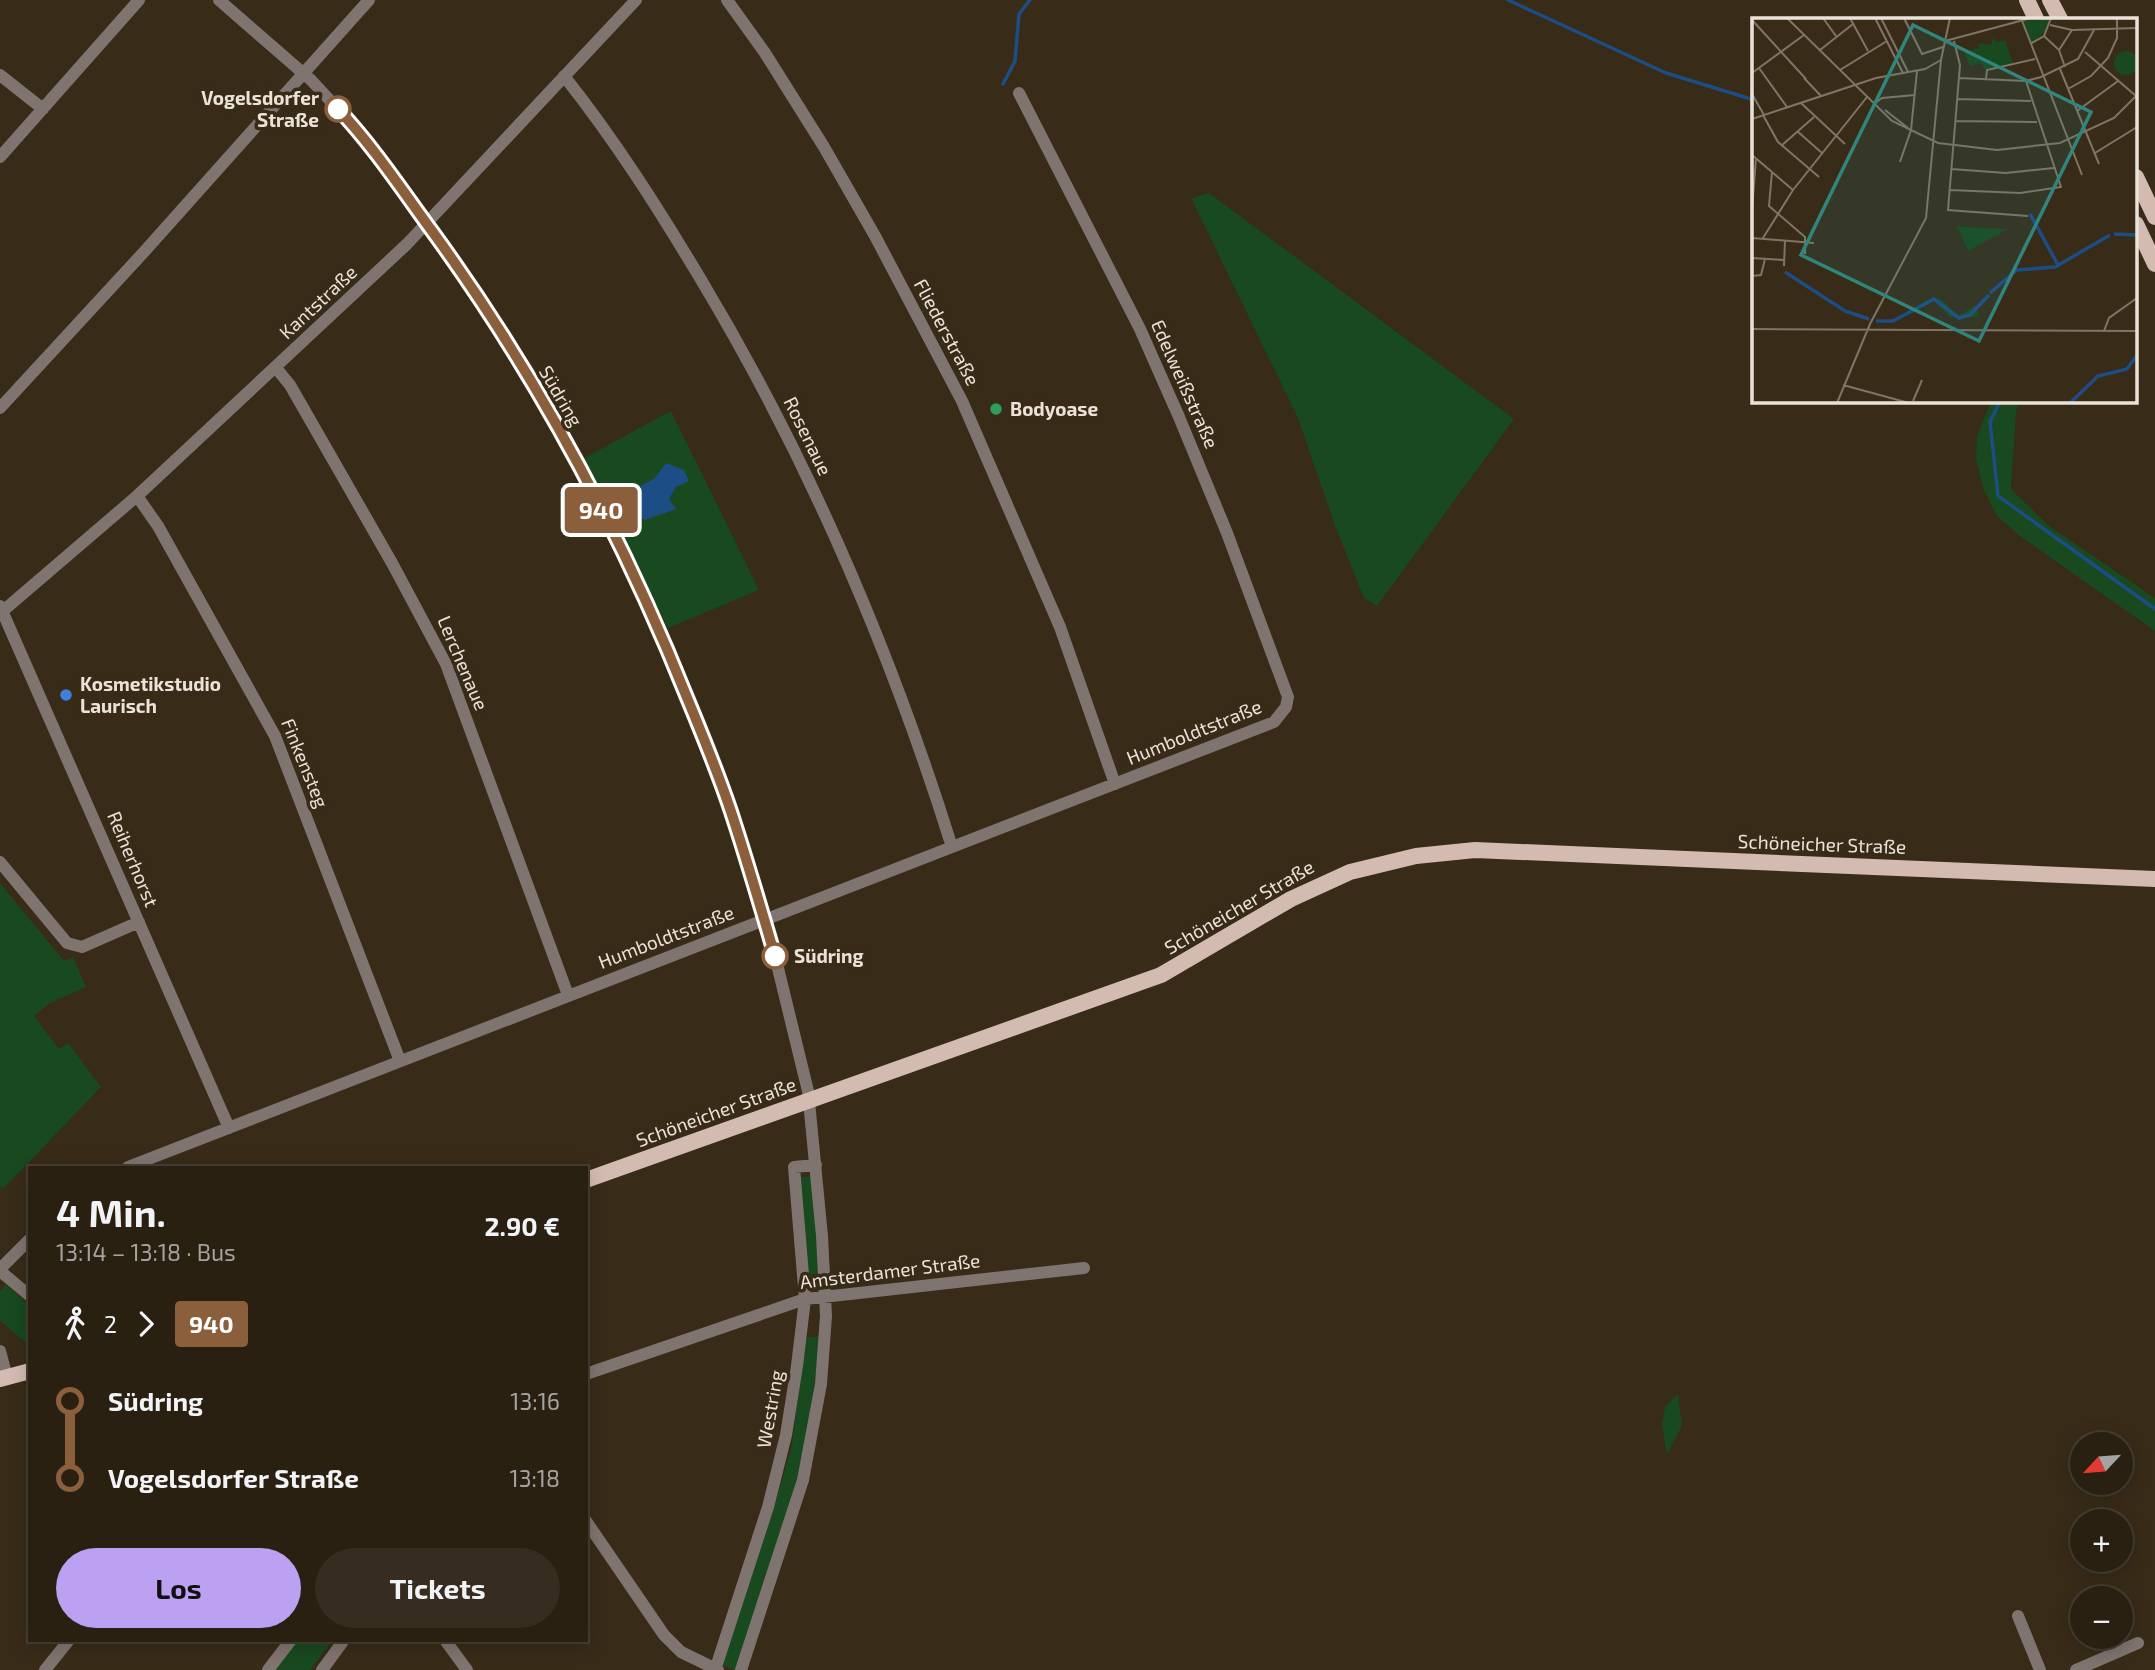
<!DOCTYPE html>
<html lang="de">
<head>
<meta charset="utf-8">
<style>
  :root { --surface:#2a2012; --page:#362d20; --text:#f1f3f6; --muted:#a5a39f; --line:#463e32; --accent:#bca0f2 }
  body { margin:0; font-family:"Exo 2",sans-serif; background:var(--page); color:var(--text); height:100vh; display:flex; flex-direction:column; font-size:26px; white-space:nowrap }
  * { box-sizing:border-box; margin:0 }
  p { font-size:23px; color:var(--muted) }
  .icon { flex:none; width:38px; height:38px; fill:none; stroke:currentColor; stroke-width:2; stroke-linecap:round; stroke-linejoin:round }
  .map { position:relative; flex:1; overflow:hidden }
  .drawer { position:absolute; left:28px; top:1166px; width:560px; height:476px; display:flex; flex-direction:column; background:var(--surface); border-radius:0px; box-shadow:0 4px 18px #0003,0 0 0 2px var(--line) }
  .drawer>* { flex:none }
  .badge { padding:0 14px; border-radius:5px; font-size:24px; line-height:46px }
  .needle { width:46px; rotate:244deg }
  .fabs { position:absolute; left:2070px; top:1432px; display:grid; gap:14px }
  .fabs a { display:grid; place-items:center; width:63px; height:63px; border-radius:50%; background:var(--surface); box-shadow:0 4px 18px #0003,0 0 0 2px var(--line); font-size:35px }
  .map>.badge { position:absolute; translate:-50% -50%; box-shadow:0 0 0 4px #fff }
  .legs { display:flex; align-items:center; gap:10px; height:77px; padding:0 28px; font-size:23px }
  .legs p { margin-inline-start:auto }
  .overview { display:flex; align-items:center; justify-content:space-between; height:119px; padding:0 28px }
  h1 { font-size:38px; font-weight:700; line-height:52px }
  .action { display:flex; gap:14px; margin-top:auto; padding:14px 28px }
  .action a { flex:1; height:80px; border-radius:42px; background:var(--accent); color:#111; font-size:28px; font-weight:700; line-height:80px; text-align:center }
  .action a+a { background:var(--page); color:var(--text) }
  ul { padding:0 28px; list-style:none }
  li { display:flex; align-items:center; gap:24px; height:77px; font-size:26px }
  li i { display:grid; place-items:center; width:10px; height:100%; margin:0 9px; background:currentColor }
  li i::after { content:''; width:18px; height:18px; margin:-9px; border:5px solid; border-radius:50%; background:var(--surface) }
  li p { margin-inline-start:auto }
  li:first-child i { background:linear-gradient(#0000 50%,currentColor 0) }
  li:last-child i { background:linear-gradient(currentColor 50%,#0000 0) }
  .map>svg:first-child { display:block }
  .green { fill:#18491f; fill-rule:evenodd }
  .water { fill:#1d4d85 }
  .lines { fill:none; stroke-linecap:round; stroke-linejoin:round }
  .stream { stroke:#1d4d85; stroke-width:3.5 }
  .minor { stroke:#807470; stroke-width:12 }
  .major { stroke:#d3bbb2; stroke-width:16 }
  .line-1-casing { stroke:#fff; stroke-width:16 }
  .line-1 { stroke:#8b5e3c; stroke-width:10 }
  .stop-1-dot { fill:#fff; stroke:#8b5e3c; stroke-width:3.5 }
  .leisure-dot { fill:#2e9e5b; stroke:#382b18; stroke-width:2.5 }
  .shop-dot { fill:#3f7fe0; stroke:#382b18; stroke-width:2.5 }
  .labels { text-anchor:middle; stroke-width:7; stroke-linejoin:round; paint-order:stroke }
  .stop-label { font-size:19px; font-weight:bold; fill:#ece3d8; stroke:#382b18; text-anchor:end }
  .street-label { font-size:19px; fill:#ece3d8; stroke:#382b18 }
  .poi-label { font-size:19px; font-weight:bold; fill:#ece3d8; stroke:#382b18; text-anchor:start }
  .inset-river { fill:none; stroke:#1d4d85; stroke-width:3.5 }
  .inset-road { fill:none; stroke:#807565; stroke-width:2 }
  .view { fill:#30867e; fill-opacity:0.15; stroke:#30867e; stroke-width:3.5 }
  .inset-edge { fill:none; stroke:#ece3d8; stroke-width:3.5 }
</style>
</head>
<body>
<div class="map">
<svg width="2155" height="1670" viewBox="0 0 2155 1670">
  <rect width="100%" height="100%" fill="#382b18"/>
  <!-- green -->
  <path class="green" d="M1209 193 1514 419 1377 606 1364 598 1335 526 1298 418 1194 204 1192 198Z
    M1991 401H2020L2016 411 2011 489 2049 526 2155 598V631L2020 536 1997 516 1983 488 1976 459 1977 436Z
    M671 411 759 590 668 628 584 458ZM655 478 676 487 669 499 676 509 642 485Z
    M0 883 64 961 73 957 86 987 50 1003 34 1016 59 1049 68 1043 101 1087 3 1189 0 1186Z
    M800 1177H815L820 1292 809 1287Z
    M6 1285 30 1305V1346L0 1321V1291Z
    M820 1336 807 1448 788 1516 735 1670 721 1665 775 1504 792 1445 805 1338Z
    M1678 1394 1682 1426 1667 1454 1662 1426 1665 1407Z
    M296 1640H333L310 1670H274Z"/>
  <!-- water -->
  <path class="water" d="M666 463 684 470 689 481 676 487 669 499 676 509 645 520 635 514 632 500 642 485 655 478Z"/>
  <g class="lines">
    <!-- stream -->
    <path class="stream" d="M1508 0 1666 73 1751 99
      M1003 84 1015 61 1019 14 1030 0
      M2000 401 1990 422 1998 496 2155 609"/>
    <!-- minor -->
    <path class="minor" d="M219 0 311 80 348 120 410 201 491 316 561 434 633 572 663 637 735 823 776 960 808 1091 822 1236 826 1316 821 1384 803 1480 741 1670
      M727 0 765 53 824 147 875 236 962 401 1060 627 1115 784
      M0 75 43 109
      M564 76C615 140 658 208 700 278 807 456 890 649 952 847
      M0 157 139 0
      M276 368 290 385 392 563 446 664 568 995
      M0 408 143 253 369 0
      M137 496 158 526 275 736 400 1061
      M0 606 229 1128
      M4 610 137 496 407 244 636 0
      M0 862 67 943 82 947 139 922
      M128 1167 1274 722 1286 707 1288 697 1227 533 1179 417 1140 329 1019 93
      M0 1269 30 1239
      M0 1271 30 1296
      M0 1351 7 1377
      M586 1374 805 1299 1084 1268
      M586 1521 664 1635 681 1652 718 1670
      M2018 1616 2040 1670
      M445 1640 467 1670
      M45 1670 69 1640
      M268 1670 291 1640
      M322 1670 344 1640
      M715 1670 768 1507 786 1435 797 1366 805 1299 794 1167 816 1165
      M2076 1670 2138 1643"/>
    <!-- major -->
    <path class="major" d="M2027 0 2036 19
      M2050 0 2060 19
      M2136 177 2155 217
      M2136 224 2155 264
      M586 1180 1161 975 1291 899 1350 872 1416 856 1475 850 2155 879
      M0 1379 30 1371"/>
  </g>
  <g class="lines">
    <!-- line-1 casing -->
    <g class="line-1-casing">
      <path id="line-1" d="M338 109C373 146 402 190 432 231 537 375 622 535 688 700 705 741 722 782 735 824 749 867 762 912 775 956"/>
    </g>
    <!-- line-1 -->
    <use href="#line-1" class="line-1"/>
  </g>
  <!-- markers -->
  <g class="stop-1-dot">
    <circle cx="338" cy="109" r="12"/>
    <circle cx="775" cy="956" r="12"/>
  </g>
  <circle class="leisure-dot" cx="996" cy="409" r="7"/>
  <circle class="shop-dot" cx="66" cy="695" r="7"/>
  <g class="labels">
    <!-- stop labels -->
    <g class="stop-label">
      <text x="319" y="105">Vogelsdorfer<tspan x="319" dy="22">Straße</tspan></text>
      <text x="794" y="963" text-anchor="start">Südring</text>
    </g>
    <!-- street labels -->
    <g class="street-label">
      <text transform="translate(318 302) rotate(-43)" y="7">Kantstraße</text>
      <text transform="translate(947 332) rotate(62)" y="7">Fliederstraße</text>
      <text transform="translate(1185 384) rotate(66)" y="7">Edelweißstraße</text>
      <text transform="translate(561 396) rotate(60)" y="7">Südring</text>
      <text transform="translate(808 436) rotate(64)" y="7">Rosenaue</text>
      <text transform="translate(463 663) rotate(67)" y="7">Lerchenaue</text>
      <text transform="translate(1194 732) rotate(-22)" y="7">Humboldtstraße</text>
      <text transform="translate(305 763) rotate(68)" y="7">Finkensteg</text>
      <text transform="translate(1822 844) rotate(2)" y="7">Schöneicher Straße</text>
      <text transform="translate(133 859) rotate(67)" y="7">Reiherhorst</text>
      <text transform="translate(1239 907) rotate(-30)" y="7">Schöneicher Straße</text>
      <text transform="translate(666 937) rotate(-21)" y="7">Humboldtstraße</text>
      <text transform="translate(716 1112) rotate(-20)" y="7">Schöneicher Straße</text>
      <text transform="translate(890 1271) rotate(-7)" y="7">Amsterdamer Straße</text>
      <text transform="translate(770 1409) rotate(-80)" y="7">Westring</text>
    </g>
    <!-- poi labels -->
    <g class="poi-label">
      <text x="1010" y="416">Bodyoase</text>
      <text x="80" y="691">Kosmetikstudio<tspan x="80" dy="22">Laurisch</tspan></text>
    </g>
  </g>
  <!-- overview -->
  <g transform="translate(1752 18)">
    <rect width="385" height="385" fill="#382b18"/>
    <path d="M298 0 293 14 279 25 271 3ZM241 19 244 24 253 22 261 45 233 52 229 45 218 48 212 33 227 30 226 25 239 27ZM362 45a12 12 0 1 1 24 0a12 12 0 1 1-24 0ZM205 208 227 210 256 211 216 233ZM180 280 190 282 206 298 225 287 226 299H198L182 283 145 303 122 305 142 301Z" fill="#18491f"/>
    <path class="inset-river" d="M278 196 306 247M362 216 385 217M33 254 93 293 117 301M238 275 265 252 303 249 358 217M124 303H141L182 281 207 300 218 297 237 277M318 385 346 358 375 351 385 337"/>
    <path class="inset-road" d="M35 0 140 103 186 125 245 132 308 125 362 100 385 77M71 0 84 18M98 0 116 33M123 0 151 55M129 0 156 54M152 0 170 36 191 29M269 0 330 157M0 2 54 61M298 7 320 12 385 10M292 18 307 32 313 49M193 23 279 0M202 23 208 47 196 192 276 198M278 26 292 18 299 0M68 32 101 6M307 32 320 12M333 34 384 78M7 50 35 89M308 51 347 146M88 52 135 23M0 55 52 17M52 60 69 78M207 60 274 63 289 59 326 41 342 12M234 61 235 52 283 41M316 71 339 58 356 40 365 20V0M0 76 12 97M205 81 279 83M49 85 93 126M122 86 130 80 163 77M133 92 156 110M325 93 366 63M11 97 26 124 67 159M0 101 124 60 173 51 189 42M204 103 285 104M45 113 70 135M29 128 62 99M343 135 385 109M0 137 41 172M148 144 159 112 165 53M199 151 254 155 302 150M20 154 17 188 53 219V236M198 172 268 175 309 169 274 63M0 192 4 140M0 220 62 225M11 220 41 172 115 79M0 240 32 242M32 248 33 222M0 258 9 257 13 241M0 311 385 313M352 313 357 300 385 280M91 367 157 385M161 383 170 362M85 385 118 306 174 200 189 42 198 0"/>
    <path class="view" d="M161 7 339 94 227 323 49 237Z"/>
    <rect width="385" height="385" class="inset-edge"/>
  </g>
</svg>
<div class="fabs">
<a><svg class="needle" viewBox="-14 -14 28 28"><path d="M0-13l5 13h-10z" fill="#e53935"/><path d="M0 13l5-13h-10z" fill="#a5a39f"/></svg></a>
<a>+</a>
<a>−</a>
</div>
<b class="badge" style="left:601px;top:510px;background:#8b5e3c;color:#fff">940</b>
<section class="drawer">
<div class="overview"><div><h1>4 Min.</h1><p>13:14 – 13:18 · Bus</p></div><b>2.90 €</b></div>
<div class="legs"><svg class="icon" aria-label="walk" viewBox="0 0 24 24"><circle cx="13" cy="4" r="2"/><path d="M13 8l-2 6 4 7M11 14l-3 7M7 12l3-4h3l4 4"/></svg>2<svg class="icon" aria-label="forward" viewBox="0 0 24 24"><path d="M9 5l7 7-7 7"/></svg><b class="badge" style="background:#8b5e3c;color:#fff">940</b></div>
<ul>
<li><i style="color:#8b5e3c"></i><b>Südring</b><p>13:16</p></li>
<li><i style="color:#8b5e3c"></i><b>Vogelsdorfer Straße</b><p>13:18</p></li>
</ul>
<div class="action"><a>Los</a><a>Tickets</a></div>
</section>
</div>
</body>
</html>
